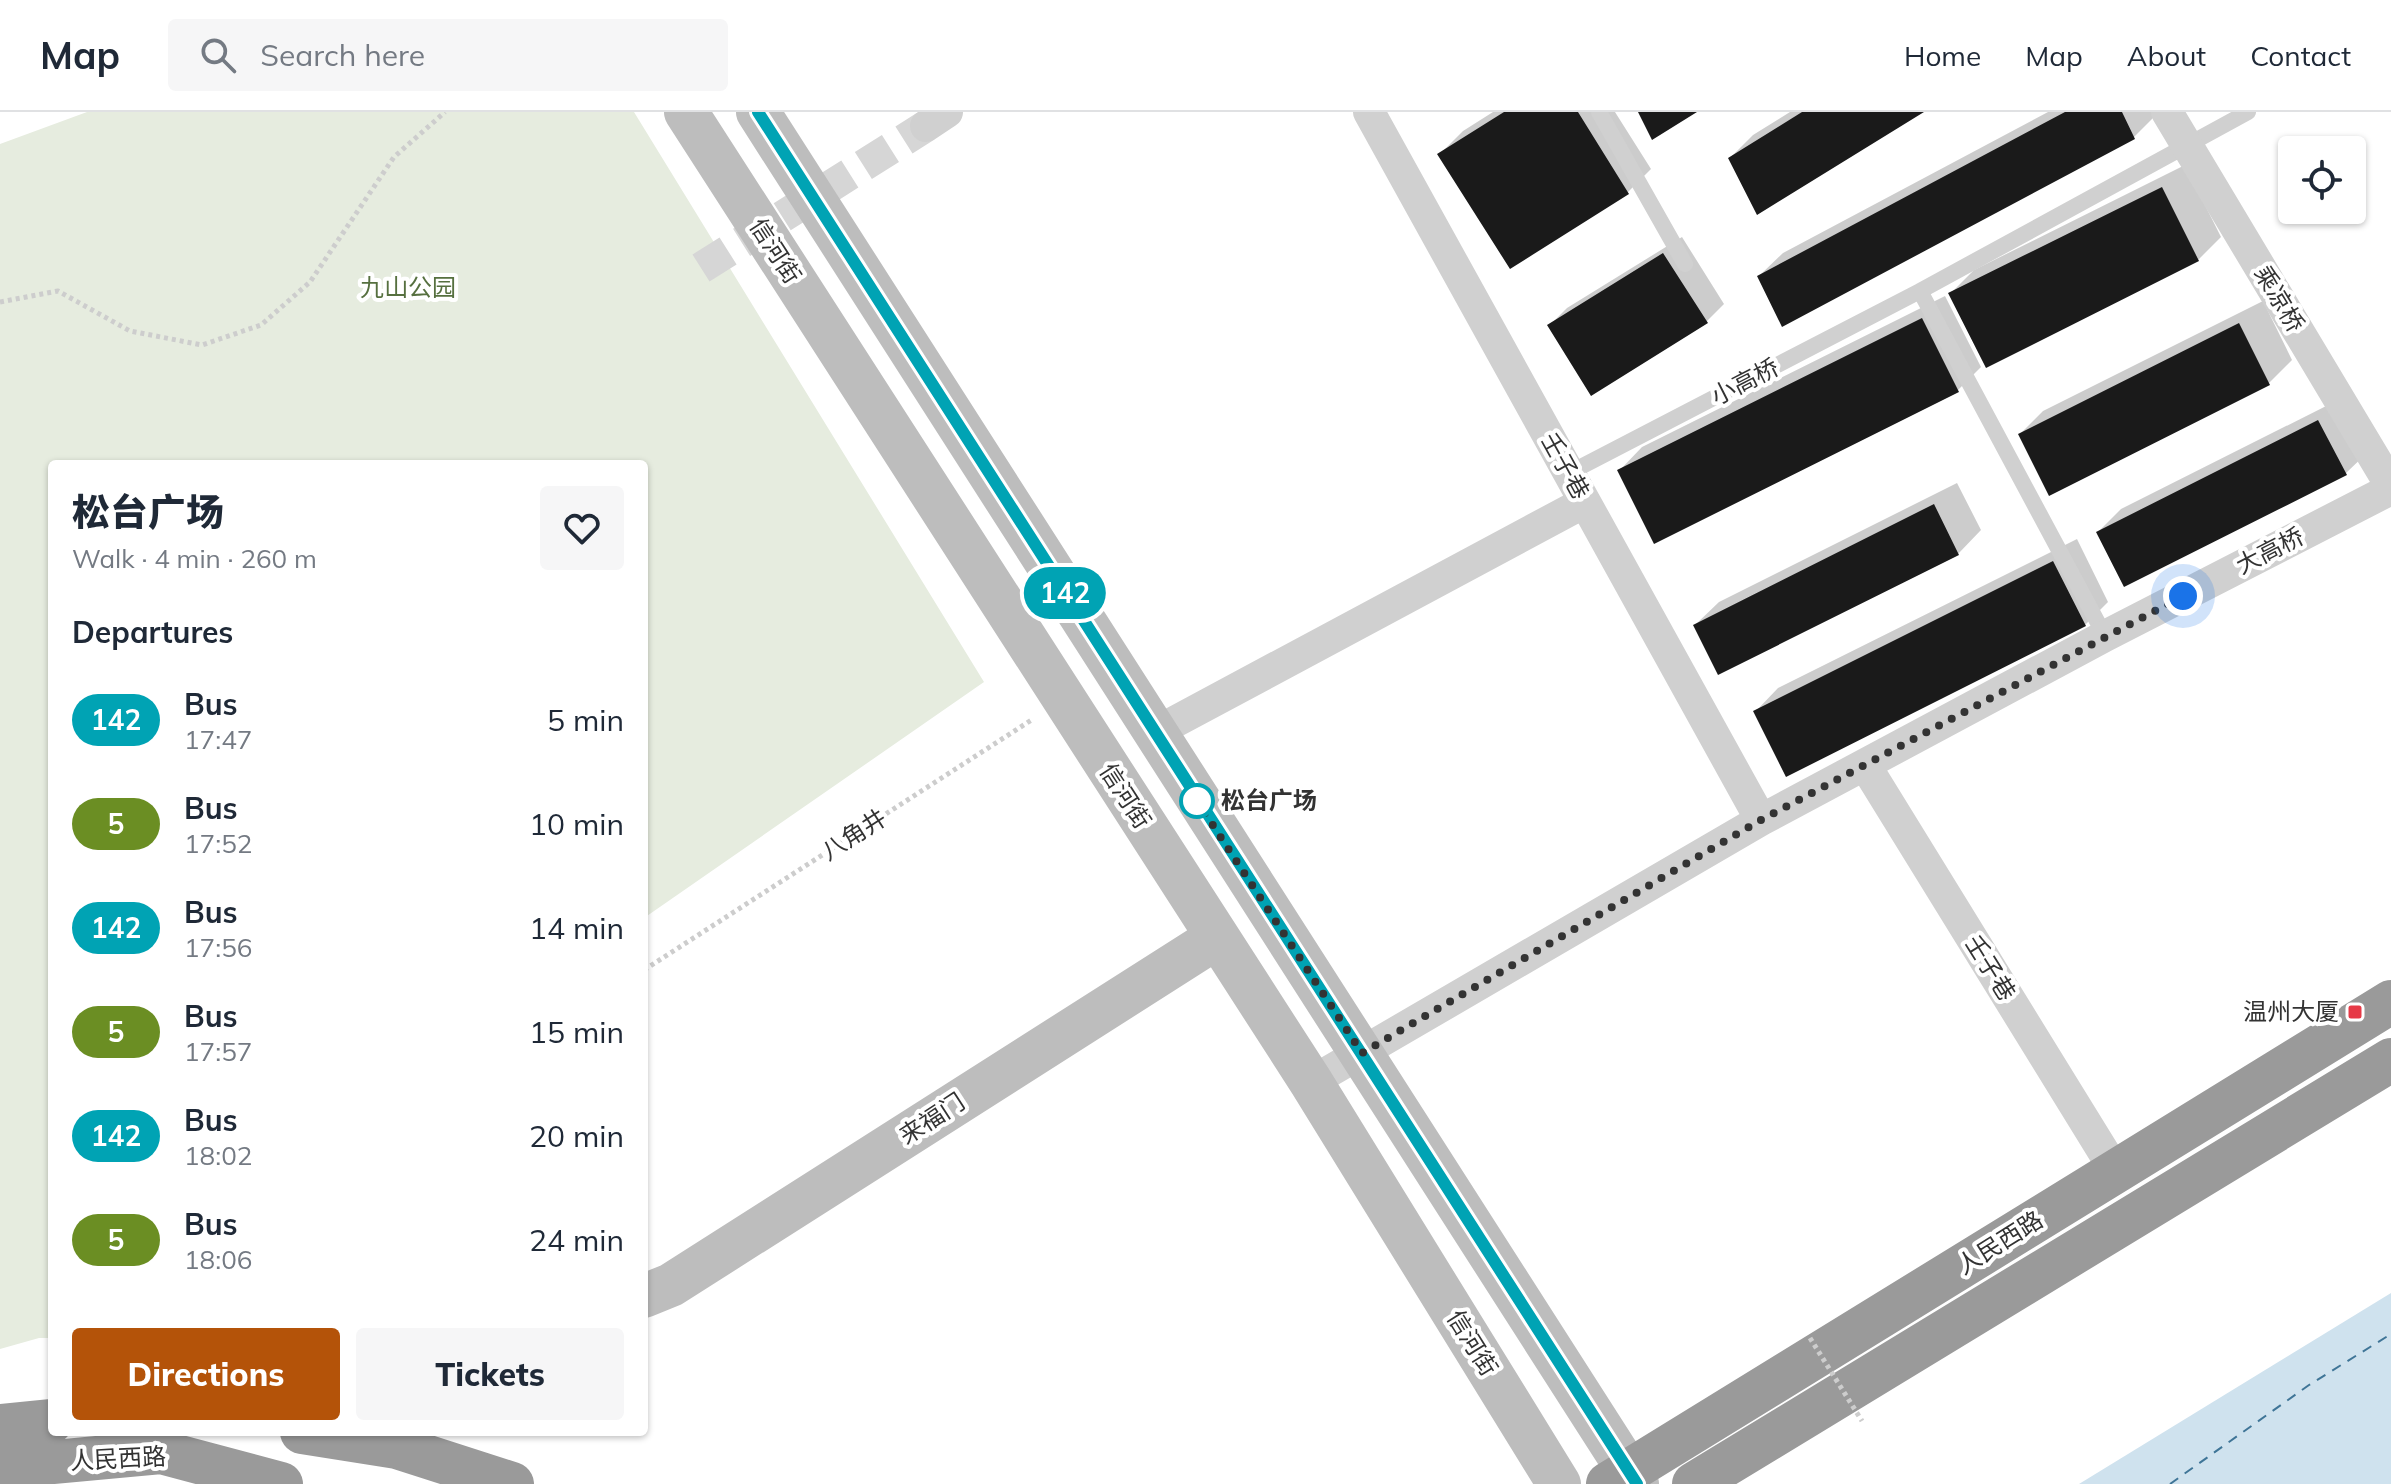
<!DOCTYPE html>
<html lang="en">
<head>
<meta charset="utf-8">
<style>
  :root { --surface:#fff; --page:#f6f6f7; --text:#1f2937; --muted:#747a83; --line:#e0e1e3; --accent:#b45309 }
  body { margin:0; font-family:Mulish,"Noto Sans SC",sans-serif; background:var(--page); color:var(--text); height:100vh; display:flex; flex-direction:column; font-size:30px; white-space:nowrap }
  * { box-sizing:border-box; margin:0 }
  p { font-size:26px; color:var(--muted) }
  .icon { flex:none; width:44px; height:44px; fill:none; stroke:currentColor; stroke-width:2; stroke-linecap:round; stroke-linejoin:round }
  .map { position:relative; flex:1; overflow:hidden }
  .details { position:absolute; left:48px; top:348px; width:600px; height:976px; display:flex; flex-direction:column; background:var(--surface); border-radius:8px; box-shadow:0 2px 6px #0004 }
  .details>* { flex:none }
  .badge { padding:0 16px; border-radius:26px; font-size:28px; line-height:52px }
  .fabs { position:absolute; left:2278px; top:24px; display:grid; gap:16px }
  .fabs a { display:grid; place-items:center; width:88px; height:88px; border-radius:8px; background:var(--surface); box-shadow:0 2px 6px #0004; font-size:40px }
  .you { position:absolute; width:40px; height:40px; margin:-20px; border:6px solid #fff; border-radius:50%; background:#1a73e8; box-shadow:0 0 0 12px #1a73e833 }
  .map>.badge { position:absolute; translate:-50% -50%; box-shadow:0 0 0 4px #fff }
  h2 { padding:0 24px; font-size:30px; line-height:72px }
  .round { display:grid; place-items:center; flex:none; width:84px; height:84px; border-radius:8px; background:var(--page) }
  .overview { display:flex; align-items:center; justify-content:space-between; height:136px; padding:0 24px }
  h1 { font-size:38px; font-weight:800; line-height:60px }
  .button { display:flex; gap:16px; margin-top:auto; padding:16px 24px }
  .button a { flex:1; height:92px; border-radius:8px; background:var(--accent); color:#fff; font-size:32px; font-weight:800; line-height:92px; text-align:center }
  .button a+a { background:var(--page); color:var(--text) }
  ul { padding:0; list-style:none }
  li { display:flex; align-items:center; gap:24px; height:104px; padding:0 24px }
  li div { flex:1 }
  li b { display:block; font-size:30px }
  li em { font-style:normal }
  li .badge { min-width:88px; font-weight:700; text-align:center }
  header { display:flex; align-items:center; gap:48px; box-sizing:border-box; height:112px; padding:0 40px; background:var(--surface); border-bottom:2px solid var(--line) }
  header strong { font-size:38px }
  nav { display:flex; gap:44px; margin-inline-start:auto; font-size:28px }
  .search { width:560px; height:72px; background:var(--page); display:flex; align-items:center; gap:20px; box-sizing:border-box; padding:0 28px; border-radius:8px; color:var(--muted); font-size:30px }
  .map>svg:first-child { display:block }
  .green { fill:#e6ecdf }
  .water { fill:#cfe2ee }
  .shadow { fill:#0003 }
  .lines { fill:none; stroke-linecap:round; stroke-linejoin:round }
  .ferry { stroke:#3f7597; stroke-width:2; stroke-dasharray:10 8; stroke-linecap:butt }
  .building { fill:#1a1a1a }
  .street-tunnel { stroke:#d6d6d6; stroke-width:32; stroke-dasharray:32 16; stroke-linecap:butt }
  .path { stroke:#cdcdcd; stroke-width:5; stroke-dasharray:4 4; stroke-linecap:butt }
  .lane { stroke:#d0d0d0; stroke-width:16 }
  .street { stroke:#d0d0d0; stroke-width:32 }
  .secondary { stroke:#bdbdbd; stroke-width:44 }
  .highway { stroke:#9a9a9a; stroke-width:44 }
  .path-bridge { stroke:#cdcdcd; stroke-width:5; stroke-dasharray:4 4; stroke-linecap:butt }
  .line-casing { stroke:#fff; stroke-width:18 }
  .line { stroke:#00a3b4; stroke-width:12 }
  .walk { stroke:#333; stroke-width:8; stroke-dasharray:0 14.4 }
  .stop-dot { fill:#fff; stroke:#00a3b4; stroke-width:4 }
  .poi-dot { fill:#e63946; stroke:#fff; stroke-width:3 }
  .labels { text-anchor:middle; stroke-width:8; stroke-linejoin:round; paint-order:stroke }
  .street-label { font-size:24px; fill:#333; stroke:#fff }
  .park-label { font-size:24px; fill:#56703f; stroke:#fff }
  .stop-label { font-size:24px; font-weight:bold; fill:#333; stroke:#fff; text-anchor:start }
  .poi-label { font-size:24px; fill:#333; stroke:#fff; text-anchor:end }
</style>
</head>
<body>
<header>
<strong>Map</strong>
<div class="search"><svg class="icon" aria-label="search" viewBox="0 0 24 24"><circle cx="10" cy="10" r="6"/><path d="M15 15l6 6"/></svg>Search here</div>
<nav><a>Home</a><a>Map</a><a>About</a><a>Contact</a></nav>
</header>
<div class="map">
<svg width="2391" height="1372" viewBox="0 0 2391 1372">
  <rect width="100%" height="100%" fill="#fff"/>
  <!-- green -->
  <path class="green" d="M87 0H634L984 570 644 806V352H52V1226H39L0 1237V32Z"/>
  <!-- water -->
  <path class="water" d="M2391 1181V1372H2079Z"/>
  <!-- shadow -->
  <path class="shadow" d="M1493 0H1615L1651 57 1628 80 1440 42 1463 19Z
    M1790 0H1921L1730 46 1753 23Z
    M2048 0H2156L2157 2 2134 25 1759 164 1783 141Z
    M2185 53 2221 125 2198 148 1951 181 1974 158Z
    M1682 125 1724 192 1706 210 1549 214 1567 196Z
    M1945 184 1981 255 1958 278 1619 359 1642 335Z
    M2263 189 2292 248 2269 271 2050 381 2020 322 2043 299Z
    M2342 286 2369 339 2345 362 2098 420 2121 397Z
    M1957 371 1981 418 1958 442 1695 513 1719 490Z
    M2077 427 2108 490 2085 513 1755 600 1778 576Z"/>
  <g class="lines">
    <!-- ferry -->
    <path class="ferry" d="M2170 1372 2309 1273 2391 1222"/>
  </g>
  <!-- building -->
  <path class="building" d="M1504 0H1578L1629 82 1510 157 1437 42Z
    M1638 0H1697L1652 28Z
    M1802 0H1924L1757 103 1728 46Z
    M2065 0H2122L2135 27 1782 215 1757 164Z
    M2162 75 2199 149 1986 256 1948 181Z
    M1663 141 1708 211 1591 284 1547 213Z
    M1922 206 1959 280 1654 432 1617 358Z
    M2239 211 2270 273 2049 384 2018 322Z
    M2318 308 2347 363 2124 475 2096 420Z
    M1934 392 1959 443 1718 563 1693 513Z
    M2053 449 2086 514 1786 665 1753 599Z"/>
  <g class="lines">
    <!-- street-tunnel -->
    <path class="street-tunnel" d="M701 156 926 14"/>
    <!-- path -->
    <path class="path" d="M0 190 58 179 130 219 202 233 261 213 310 170 394 45 445 0
      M644 858 1033 607"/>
    <!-- lane -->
    <path class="lane" d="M1599 0 1685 152
      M1920 179 2248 0
      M1569 361 1920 179 2105 524"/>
    <!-- street -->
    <path class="street" d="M1369 0 1761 708
      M2167 0 2391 374
      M926 14 947 0
      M1154 621 1585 390
      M1865 653 2116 1060
      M1311 970 1761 708 2105 524 2391 377"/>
    <!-- secondary -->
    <path class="secondary" d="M686 0 1311 970 1559 1372
      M758 0 1637 1372
      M644 1184 671 1173 1216 826"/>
    <!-- highway -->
    <path class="highway" d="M0 1314 52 1309
      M302 1320 397 1335 512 1372
      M0 1355 161 1340 281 1372
      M1608 1372 2391 890
      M1694 1372 2391 948"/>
    <!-- path-bridge -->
    <path class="path-bridge" d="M1810 1226 1862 1309"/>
  </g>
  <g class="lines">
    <!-- line casing -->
    <g class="line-casing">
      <path id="line" d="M758 0 1637 1372"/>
    </g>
    <!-- line -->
    <use href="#line" class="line"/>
    <!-- walk -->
    <path class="walk" d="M1197 689 1362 941 1761 708 2183 484"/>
  </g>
  <!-- markers -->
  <circle class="stop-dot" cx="1197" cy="689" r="16"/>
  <rect class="poi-dot" x="2347" y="892" width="16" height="16" rx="4"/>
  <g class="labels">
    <!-- street labels -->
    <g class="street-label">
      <text transform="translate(775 139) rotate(57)" y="8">信河街</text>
      <text transform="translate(2279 187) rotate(59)" y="8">乘凉桥</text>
      <text transform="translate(1745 270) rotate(-27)" y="8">小高桥</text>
      <text transform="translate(1565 354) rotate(61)" y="8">壬子巷</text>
      <text transform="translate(2270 439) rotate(-27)" y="8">大高桥</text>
      <text transform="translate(1125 684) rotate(57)" y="8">信河街</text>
      <text transform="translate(854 723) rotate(-33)" y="8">八角井</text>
      <text transform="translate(1990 856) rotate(58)" y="8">壬子巷</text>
      <text transform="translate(932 1007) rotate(-33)" y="8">来福门</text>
      <text transform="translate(2000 1131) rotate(-32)" y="8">人民西路</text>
      <text transform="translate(1472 1231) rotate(58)" y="8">信河街</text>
      <text transform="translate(118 1347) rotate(-3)" y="8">人民西路</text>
    </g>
    <!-- park labels -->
    <g class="park-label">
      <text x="408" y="184">九山公园</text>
    </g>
    <!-- stop labels -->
    <g class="stop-label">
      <text x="1221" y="697">松台广场</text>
    </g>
    <!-- poi labels -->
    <g class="poi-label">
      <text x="2339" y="908">温州大厦</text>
    </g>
  </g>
</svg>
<div class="fabs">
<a><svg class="icon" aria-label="locate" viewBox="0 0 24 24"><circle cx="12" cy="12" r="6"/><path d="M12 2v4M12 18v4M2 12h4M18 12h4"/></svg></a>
</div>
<div class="you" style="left:2183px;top:484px"></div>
<b class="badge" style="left:1065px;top:481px;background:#00a3b4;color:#fff">142</b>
<section class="details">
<div class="overview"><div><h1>松台广场</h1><p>Walk · 4 min · 260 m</p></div><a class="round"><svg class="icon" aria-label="heart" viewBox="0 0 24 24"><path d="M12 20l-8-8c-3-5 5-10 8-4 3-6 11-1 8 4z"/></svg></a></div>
<h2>Departures</h2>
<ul>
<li><span class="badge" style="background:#00a3b4;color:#fff">142</span><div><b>Bus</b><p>17:47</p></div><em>5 min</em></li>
<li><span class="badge" style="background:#6b8e23;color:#fff">5</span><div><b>Bus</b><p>17:52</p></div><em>10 min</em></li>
<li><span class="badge" style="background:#00a3b4;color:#fff">142</span><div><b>Bus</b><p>17:56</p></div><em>14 min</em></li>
<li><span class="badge" style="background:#6b8e23;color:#fff">5</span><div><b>Bus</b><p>17:57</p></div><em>15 min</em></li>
<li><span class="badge" style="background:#00a3b4;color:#fff">142</span><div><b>Bus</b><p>18:02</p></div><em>20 min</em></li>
<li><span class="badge" style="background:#6b8e23;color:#fff">5</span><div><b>Bus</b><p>18:06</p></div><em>24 min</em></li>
</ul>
<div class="button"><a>Directions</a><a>Tickets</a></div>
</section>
</div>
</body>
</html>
